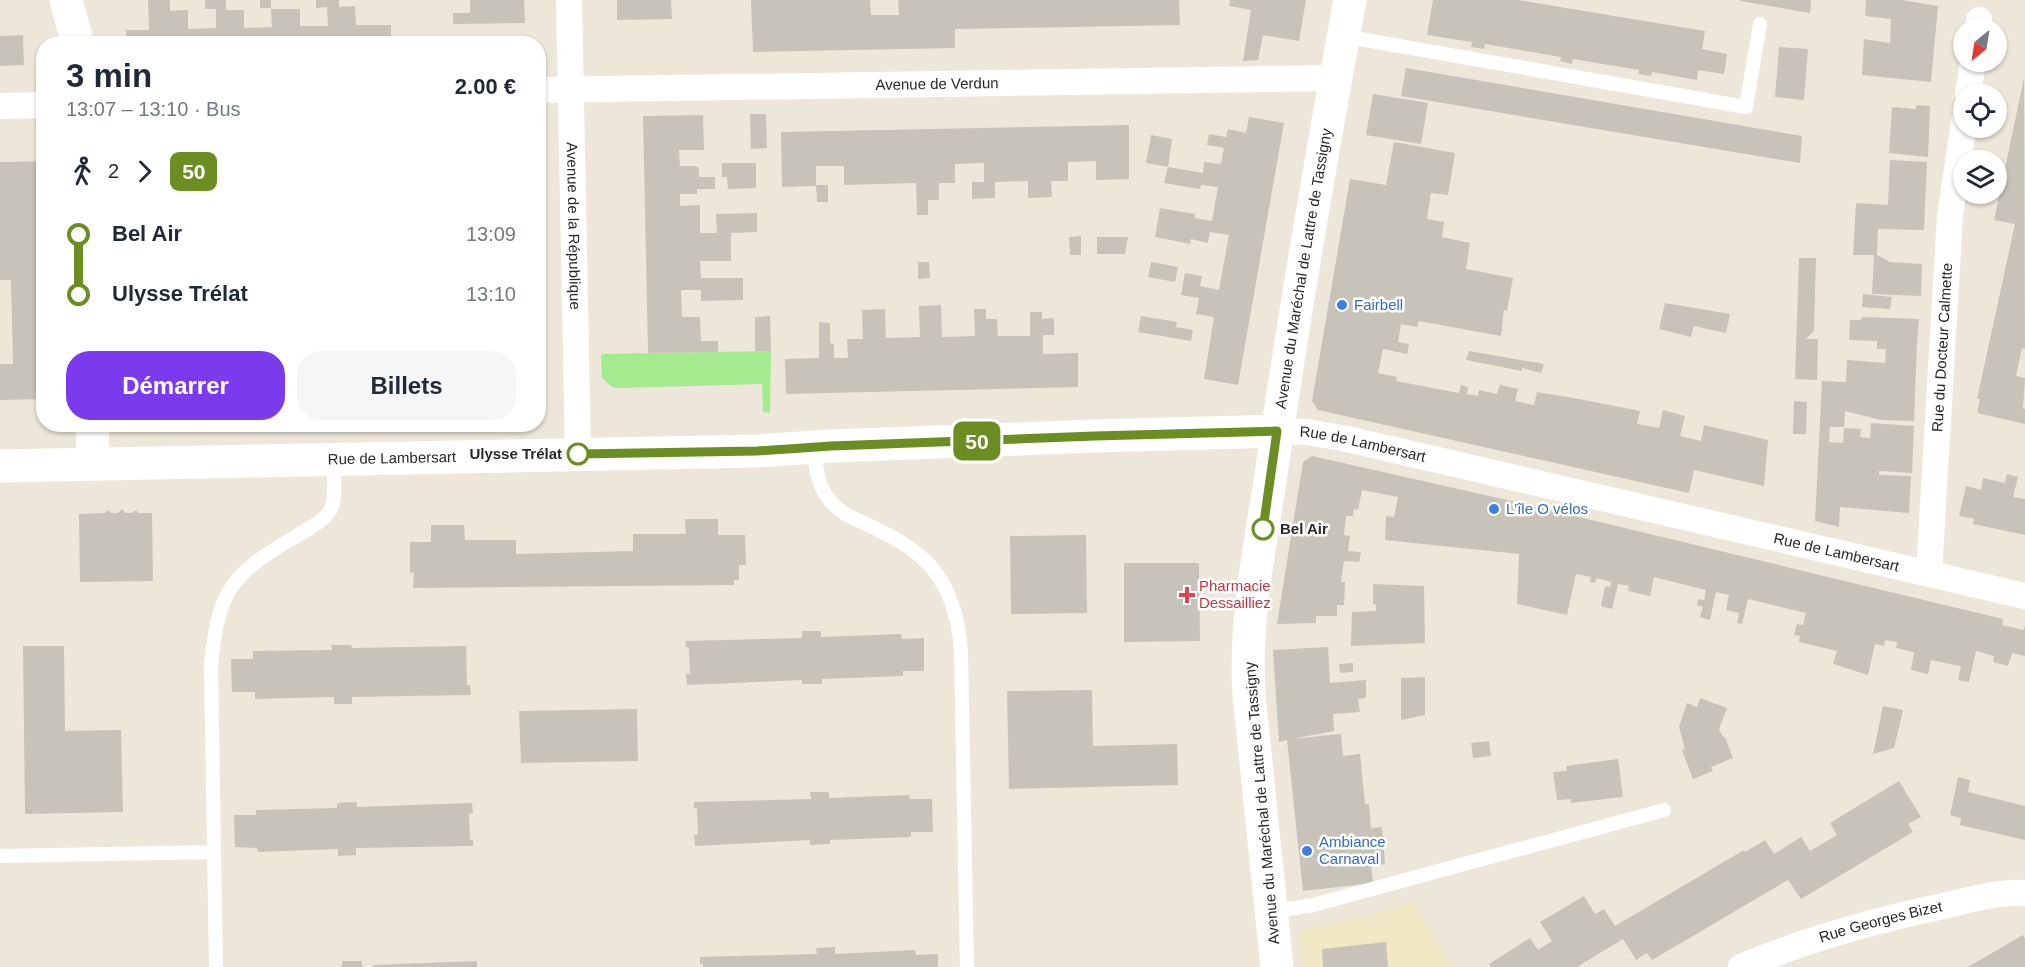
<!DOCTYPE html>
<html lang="fr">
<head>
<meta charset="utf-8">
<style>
  :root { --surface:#fff; --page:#f6f6f7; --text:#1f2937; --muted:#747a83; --accent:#7c3aed }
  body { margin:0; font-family:Arial,sans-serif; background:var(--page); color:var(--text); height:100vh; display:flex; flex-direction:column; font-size:22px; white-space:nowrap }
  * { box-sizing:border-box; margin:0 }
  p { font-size:20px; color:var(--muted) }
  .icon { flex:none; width:33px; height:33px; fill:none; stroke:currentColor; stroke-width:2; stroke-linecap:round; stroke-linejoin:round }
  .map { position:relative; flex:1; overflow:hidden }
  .sheet { position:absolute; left:36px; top:36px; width:510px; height:396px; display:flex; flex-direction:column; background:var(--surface); border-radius:24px; box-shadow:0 2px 4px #0004 }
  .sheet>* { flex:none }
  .badge { padding:0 12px; border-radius:9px; font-size:21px; line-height:39px }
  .needle { width:39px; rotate:210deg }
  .tools { position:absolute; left:1953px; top:18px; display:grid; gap:12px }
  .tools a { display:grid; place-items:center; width:54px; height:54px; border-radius:50%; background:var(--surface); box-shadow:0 2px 4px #0004; font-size:30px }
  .map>.badge { position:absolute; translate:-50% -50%; box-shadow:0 0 0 3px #fff }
  .legs { display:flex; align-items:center; gap:9px; height:66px; padding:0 30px; font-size:20px }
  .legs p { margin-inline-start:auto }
  .summary { display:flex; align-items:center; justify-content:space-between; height:102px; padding:0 30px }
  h1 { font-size:33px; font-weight:700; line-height:45px }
  .button { display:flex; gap:12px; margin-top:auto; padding:12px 30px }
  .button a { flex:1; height:69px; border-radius:24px; background:var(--accent); color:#fff; font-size:24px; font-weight:700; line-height:69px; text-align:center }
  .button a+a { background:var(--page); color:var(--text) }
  ul { padding:0 30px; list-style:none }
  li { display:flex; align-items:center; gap:21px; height:60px; font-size:22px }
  li i { display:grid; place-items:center; width:9px; height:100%; margin:0 8px; background:currentColor }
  li i::after { content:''; width:15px; height:15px; margin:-8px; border:4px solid; border-radius:50%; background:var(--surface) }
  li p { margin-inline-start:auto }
  li:first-child i { background:linear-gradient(#0000 50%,currentColor 0) }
  li:last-child i { background:linear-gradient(currentColor 50%,#0000 0) }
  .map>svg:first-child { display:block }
  .education { fill:#f1e8c6 }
  .green { fill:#a5ea8f }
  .building { fill:#c8c3b9 }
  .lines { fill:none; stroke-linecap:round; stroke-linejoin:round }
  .lane { stroke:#fff; stroke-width:14 }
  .street { stroke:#fff; stroke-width:26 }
  .secondary { stroke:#fff; stroke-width:33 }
  .line-1-casing { stroke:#fff; stroke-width:14 }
  .line-1 { stroke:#6b8e23; stroke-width:9 }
  .shop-dot { fill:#3f7fe0; stroke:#fff; stroke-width:2 }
  .stop-1-dot { fill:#fff; stroke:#6b8e23; stroke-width:3 }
  .health-dot { fill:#e0444e; stroke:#fff; stroke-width:2 }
  .labels { text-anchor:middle; stroke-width:5; stroke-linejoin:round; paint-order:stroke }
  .street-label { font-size:15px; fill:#292929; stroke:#fff }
  .shop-label { font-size:15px; fill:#366cbe; stroke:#fff; text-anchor:start }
  .stop-label { font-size:15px; font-weight:bold; fill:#292929; stroke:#fff; text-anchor:end }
  .health-label { font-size:15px; fill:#be3a42; stroke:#fff; text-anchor:start }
</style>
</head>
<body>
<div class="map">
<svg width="2025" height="967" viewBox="0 0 2025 967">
  <rect width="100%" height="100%" fill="#ede7d9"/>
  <!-- education -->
  <path class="education" d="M1413 901 1452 967H1303L1300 930 1367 916Z"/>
  <!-- green -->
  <path class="green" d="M771 351 770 413 763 412 762 384 620 388 612 387 602 378 601 354Z"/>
  <!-- building -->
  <path class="building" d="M148 0H170V11L188 10V29L216 28V9H205V0H226V10H244V28L272 27 271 9H300V26H328L327 7 316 8V0H339V7L355 6 356 25H391V44H126V30H149Z
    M260 0H271V8H260Z
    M470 0H524L525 23 453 24V13H470Z
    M617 0H671L672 19 617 20Z
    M751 0H870L871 15H899L898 0H1179L1180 25 955 29V48L753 52Z
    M1230 0H1306L1299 41 1263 35 1258 60 1243 61 1251 10 1229 6Z
    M1433 0H1518L1705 31 1702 49 1727 54 1724 74 1698 70 1697 80 1652 72 1651 76 1638 74 1639 70 1573 59 1572 64 1560 61 1561 57 1485 44 1484 49 1471 47 1472 42 1427 35Z
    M1740 0H1811L1810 13 1740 1Z
    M1866 0H1901L1938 6 1931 82 1862 75 1864 39 1890 43 1891 19 1865 16Z
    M23 35 24 65 0 66V36Z
    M1779 47 1808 49 1804 100 1775 97Z
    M1406 68 1802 136 1800 163 1401 96Z
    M2024 78 2025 349 2022 348 2016 376 2025 378 2023 408 2025 409V424L1977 413 1980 399H1977L2015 224 1994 220Z
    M1373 94 1428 103 1421 144 1366 135Z
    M1916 105 1930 106 1928 157 1889 153 1892 107 1916 109Z
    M750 114H766L767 148 751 149Z
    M703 115 704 150H679L680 166H695L699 168V177H715V189H697V194H680V206L700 205V233H717L716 214 757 213V232L731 233V261H700L701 278H743V300L701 301V290H681L682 317H700L701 341H718V352L648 353 643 116Z
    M1249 117 1284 123 1238 385 1204 379 1214 317 1196 314 1199 298 1181 295 1185 273 1202 276 1200 286 1219 290 1229 235 1210 232 1208 243 1191 239 1190 244 1155 237 1160 208 1195 214V218L1212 221 1218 187 1201 185 1200 189 1164 183 1168 167 1146 163 1151 135 1172 139 1168 167 1203 173 1204 162 1221 164 1224 148 1207 145 1209 134 1226 137 1228 129 1246 133Z
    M1129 125V179L1096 180V161L1068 162V181H1051L1052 197 1028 198V181L995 182V198L972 199V182H984V163L955 164V183H939V200H928V215H917L916 183 844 185V166H816V186L782 187 781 132Z
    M1394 142 1455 153 1448 195 1431 193 1427 219 1444 222 1442 237 1470 243 1466 269 1513 278 1507 311 1504 310 1501 336 1419 321 1417 327 1401 324 1398 342 1409 344 1407 354 1383 349 1378 373 1397 377 1396 381 1459 393 1461 385 1468 387 1467 394 1478 396 1479 390 1497 394 1500 385 1518 389 1515 401 1534 405 1537 392 1579 399 1640 411 1637 424 1659 428 1663 410 1685 416 1680 436 1701 441 1704 425 1768 440 1764 486 1694 470 1689 493 1318 410 1312 401 1350 179 1386 185Z
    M1890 160 1927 162 1924 230 1878 229 1877 255 1890 262 1922 264 1921 296 1872 294 1874 255H1853L1856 203 1888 205Z
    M44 161V399L0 400V364H13L11 280H0V162Z
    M722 163H756V188L728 189 727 177H722Z
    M816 185H828V202H817Z
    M1081 236V255H1070L1069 237Z
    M1097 237H1128L1125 254H1097Z
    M1799 258H1816L1814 331 1806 339H1818L1817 380 1795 379Z
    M918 262H929L930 278 918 279Z
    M1151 262 1178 267 1175 282 1148 277Z
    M1863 294 1892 297 1890 309 1862 307Z
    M1665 303 1730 314 1726 333 1694 326 1691 337 1659 329Z
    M941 305 942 337 975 336 974 309H986V319H997L998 336H1030V312H1042V319L1054 318V335H1043V354L1078 353V387L786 394 785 359 819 358V322L830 323V343L834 344V358H848L847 339H863L862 310 885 309 886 338 920 337 919 306Z
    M770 316 771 351H755V317Z
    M1141 316 1177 322 1176 327 1193 330 1191 341 1138 332Z
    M1862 317 1919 319 1917 342 1914 421 1881 420 1845 411 1844 427H1830L1829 442 1843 443 1844 428 1861 429 1860 437 1870 438 1871 423 1914 426 1912 473 1879 471V475L1911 476 1909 513 1840 507 1839 527 1815 521 1822 381 1846 382 1847 360 1885 363 1886 349H1877V341L1849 340 1850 320H1861Z
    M1469 351 1544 364 1541 373 1522 368V371L1466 360Z
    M1794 401 1807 402 1806 434H1793Z
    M1312 456 1529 505 2003 619 2002 625 2023 630 2025 626V656L2012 653 2008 666 1993 662 1994 656 1976 651 1969 682 1958 680 1961 666 1950 664 1931 660 1928 674 1911 670 1914 652 1896 648 1897 642 1885 640 1884 646 1875 644 1868 675 1833 664 1837 651 1799 642 1800 636 1794 635 1797 624 1803 625 1806 613 1748 599 1742 624 1737 623 1739 613 1726 610 1729 595 1716 592 1710 620 1700 617 1703 607 1697 605 1698 599 1704 600 1706 590 1654 577 1650 596 1628 591 1629 586 1618 584 1612 609 1601 606 1605 586 1610 587 1611 582 1596 578 1595 583 1590 582 1591 577 1576 574 1567 615 1517 604 1519 554 1385 540 1386 516 1394 517 1398 497 1362 490 1358 510 1354 509 1353 516H1346L1344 535 1350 536 1348 551 1361 552 1359 562 1344 561 1341 582H1345L1344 605H1337V616H1316V623L1277 624 1303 462Z
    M2007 474 2018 477 2013 497 2025 499V535L1973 524 1974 519 1959 516 1966 486 1981 490 1983 478 2005 483Z
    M122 509 125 513H132L136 510 138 513H152L153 581 80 582 79 514 105 513 108 510 111 513H118Z
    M685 519H718V535H745L746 565H739V580H734V585L413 588 414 572 410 573V542H431V525H464L465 540H516V554L633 551V534H686Z
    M1086 535 1087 613 1011 614 1010 536Z
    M1124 563H1199L1200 641 1124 642Z
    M1373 584 1424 586 1425 643 1351 646 1352 612 1376 611V605L1373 604Z
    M802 631H821V637L901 634 902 639 924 638V671H903V676L822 679V684H802V680L687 685 686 674H690L689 648 686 647 685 641 802 638Z
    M331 645H351L352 648 466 646 467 685H470L471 695 352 697V704H334V697L255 699V692H232L231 659H253V651L332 650Z
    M23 646H64L65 731 121 730 123 812 25 814Z
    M1328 647 1330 683 1366 680V698L1358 699 1360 712 1333 714 1334 731 1292 739 1341 734 1343 756 1360 754 1365 804H1369L1371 828 1382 827 1385 864 1371 866 1373 883 1303 891 1287 740 1279 742 1273 650Z
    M1353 663V672L1340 673 1339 664Z
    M1425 677V715L1401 720V678Z
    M1092 690 1093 746 1177 744 1178 785 1009 789 1007 691Z
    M1700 698 1727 708 1719 729 1723 737H1725L1733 758 1711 767 1713 771 1693 779 1682 750 1685 749 1679 727 1687 703 1697 707Z
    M1883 706 1903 710 1894 748 1873 754Z
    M637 709 638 761 521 763 519 711Z
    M1489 741 1491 756 1473 758 1471 743Z
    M1618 759 1623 797 1571 803V799L1557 800 1553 772 1567 771 1566 766Z
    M1958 777 1970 780 1968 792 2025 806V840L1960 825 1961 818 1950 815Z
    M1899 781 1921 817 1908 824 1913 832 1801 899 1788 880 1652 960 1647 953 1636 960 1623 939 1577 967H1491L1489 964 1530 938 1538 950 1552 941 1540 922 1584 896 1595 914 1604 909 1615 926 1744 850 1745 852 1765 840 1774 854 1801 837 1810 851 1837 835 1830 823Z
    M810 792H829V798L909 795 910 799H932L933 832H911V837L830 840V844L810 845V840L695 846 694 835 698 834 697 808H694V802L811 799Z
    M357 802V807L472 803 473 813 469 814 470 840H473V846L356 848V855L338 856V849L258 852 257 848 235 847 234 815H256V810L337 808V803Z
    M2023 935 2025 939V967H1968Z
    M1386 942 1388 967H1323L1322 949Z
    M835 947V954L915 950 916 955 938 954V967H703V964H700V957L817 954 816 948Z
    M342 961H362V967H342Z
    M477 961V967H373V965Z"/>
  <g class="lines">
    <!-- lane -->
    <path class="lane" d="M1343 36 1746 107 1760 24
      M814 448C817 479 819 497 847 515 871 527 900 538 920 556 948 579 959 617 961 652L967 967
      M0 856 214 852
      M1271 912 1313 905 1664 810
      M216 967 211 666C218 591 230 575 295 537 307 529 324 522 331 509 337 495 333 474 333 459"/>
    <!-- street -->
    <g class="street">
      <path id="s1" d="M569 0 578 454"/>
      <path d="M1978 28 1979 20"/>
      <path id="s2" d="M538 90 1336 78"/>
      <path d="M1968 94 1973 62"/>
      <path d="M0 106 44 105"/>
      <path id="s3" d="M1277 431 1308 432 1347 439 2025 596"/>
      <path id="s4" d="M1929 573 1950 216 1964 122"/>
      <path id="s5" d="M1741 967C1810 938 1875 920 1948 905 1973 899 2000 891 2025 893"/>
    </g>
    <!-- secondary -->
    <g class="secondary">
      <path d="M66 0 78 44"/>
      <path d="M92 424 93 464"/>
      <path id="s6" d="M0 466 757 451 831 446 1095 436 1277 431"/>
      <path id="s7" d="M1277 967 1249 695C1244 616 1262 538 1273 461 1295 307 1322 153 1350 0"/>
    </g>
  </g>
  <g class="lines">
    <!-- line-1 casing -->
    <g class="line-1-casing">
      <path id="line-1" d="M578 454 757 451 831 446 1095 436 1277 431 1263 529"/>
    </g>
    <!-- line-1 -->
    <use href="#line-1" class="line-1"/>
  </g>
  <!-- markers -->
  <g class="shop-dot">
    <circle cx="1342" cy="305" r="6"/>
    <circle cx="1494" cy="509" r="6"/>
    <circle cx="1307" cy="851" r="6"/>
  </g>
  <g class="stop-1-dot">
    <circle cx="578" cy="454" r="10"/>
    <circle cx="1263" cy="529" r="10"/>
  </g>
  <path class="health-dot" d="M1184 586h6v6h6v6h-6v6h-6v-6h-6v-6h6z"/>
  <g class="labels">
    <!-- street labels -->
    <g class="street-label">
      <text dy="5" stroke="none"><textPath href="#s2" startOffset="399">Avenue de Verdun</textPath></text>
      <text dy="5" stroke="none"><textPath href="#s1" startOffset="226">Avenue de la République</textPath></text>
      <text dy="5" stroke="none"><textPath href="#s7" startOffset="704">Avenue du Maréchal de Lattre de Tassigny</textPath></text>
      <text dy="5" stroke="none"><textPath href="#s4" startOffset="226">Rue du Docteur Calmette</textPath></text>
      <text dy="5" stroke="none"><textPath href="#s3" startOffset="87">Rue de Lambersart</textPath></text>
      <text dy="5" stroke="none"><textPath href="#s6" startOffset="392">Rue de Lambersart</textPath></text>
      <text dy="5" stroke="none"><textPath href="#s3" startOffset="573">Rue de Lambersart</textPath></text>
      <text transform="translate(1262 803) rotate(-95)" y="5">Avenue du Maréchal de Lattre de Tassigny</text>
      <text dy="5" stroke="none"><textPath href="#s5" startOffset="147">Rue Georges Bizet</textPath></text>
    </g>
    <!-- shop labels -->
    <g class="shop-label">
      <text x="1354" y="310">Fairbell</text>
      <text x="1506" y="514">L'île O vélos</text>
      <text x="1319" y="847">Ambiance<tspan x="1319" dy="17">Carnaval</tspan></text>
    </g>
    <!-- stop labels -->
    <g class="stop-label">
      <text x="562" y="459">Ulysse Trélat</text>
      <text x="1280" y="534" text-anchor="start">Bel Air</text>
    </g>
    <!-- health labels -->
    <g class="health-label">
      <text x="1199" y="591">Pharmacie<tspan x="1199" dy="17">Dessailliez</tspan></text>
    </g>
  </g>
</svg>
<div class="tools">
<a><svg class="needle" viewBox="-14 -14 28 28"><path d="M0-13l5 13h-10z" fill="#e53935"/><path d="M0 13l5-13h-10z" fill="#747a83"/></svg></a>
<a><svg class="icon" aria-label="locate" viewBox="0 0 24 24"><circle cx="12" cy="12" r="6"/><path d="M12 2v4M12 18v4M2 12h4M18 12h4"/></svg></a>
<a><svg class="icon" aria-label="layers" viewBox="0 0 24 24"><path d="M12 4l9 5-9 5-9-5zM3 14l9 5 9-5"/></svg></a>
</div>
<b class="badge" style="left:977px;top:441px;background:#6b8e23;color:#fff">50</b>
<section class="sheet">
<div class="summary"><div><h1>3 min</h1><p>13:07 – 13:10 · Bus</p></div><b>2.00 €</b></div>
<div class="legs"><svg class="icon" aria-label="walk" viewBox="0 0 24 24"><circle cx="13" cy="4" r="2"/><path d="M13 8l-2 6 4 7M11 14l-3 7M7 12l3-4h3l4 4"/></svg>2<svg class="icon" aria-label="forward" viewBox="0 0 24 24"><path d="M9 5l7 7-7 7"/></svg><b class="badge" style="background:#6b8e23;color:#fff">50</b></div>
<ul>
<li><i style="color:#6b8e23"></i><b>Bel Air</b><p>13:09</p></li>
<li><i style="color:#6b8e23"></i><b>Ulysse Trélat</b><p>13:10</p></li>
</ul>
<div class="button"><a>Démarrer</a><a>Billets</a></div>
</section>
</div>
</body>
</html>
